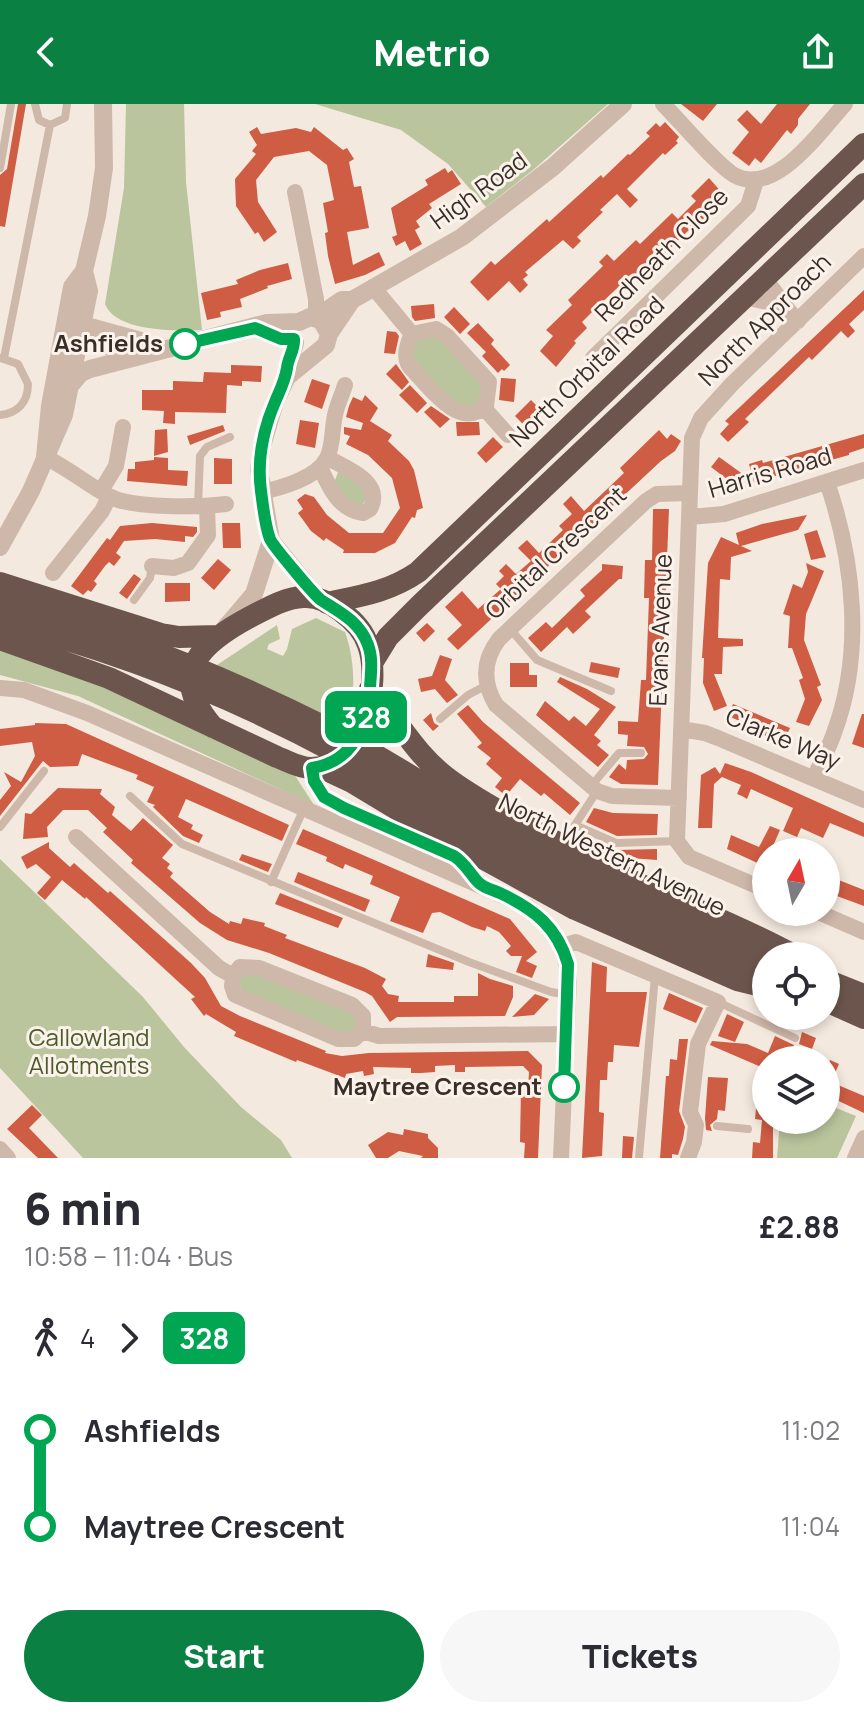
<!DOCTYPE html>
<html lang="en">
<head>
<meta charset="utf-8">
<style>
  :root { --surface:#fff; --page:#f7f7f7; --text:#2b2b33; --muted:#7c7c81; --accent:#0b8043 }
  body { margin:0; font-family:Manrope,sans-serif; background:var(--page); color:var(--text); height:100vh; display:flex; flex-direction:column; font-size:30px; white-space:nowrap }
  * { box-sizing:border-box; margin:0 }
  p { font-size:26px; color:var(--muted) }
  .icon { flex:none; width:44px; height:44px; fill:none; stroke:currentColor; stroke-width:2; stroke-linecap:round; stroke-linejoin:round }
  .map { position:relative; height:1054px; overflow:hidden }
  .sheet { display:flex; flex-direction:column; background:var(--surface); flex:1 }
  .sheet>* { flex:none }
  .badge { padding:0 16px; border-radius:12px; font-size:28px; line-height:52px }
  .needle { width:52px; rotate:9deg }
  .fabs { position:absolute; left:752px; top:734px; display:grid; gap:16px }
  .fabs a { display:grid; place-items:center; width:88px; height:88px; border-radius:50%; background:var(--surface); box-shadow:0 4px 12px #0003; font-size:40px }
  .map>.badge { position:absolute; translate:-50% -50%; box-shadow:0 0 0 4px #fff }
  .legs { display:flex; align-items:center; gap:12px; height:88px; padding:0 24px; font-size:26px }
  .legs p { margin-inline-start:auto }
  .head { display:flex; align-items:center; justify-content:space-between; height:136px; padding:0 24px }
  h1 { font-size:44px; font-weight:800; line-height:60px }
  .cta { display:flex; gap:16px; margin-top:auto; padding:16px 24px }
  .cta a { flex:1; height:92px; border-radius:48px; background:var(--accent); color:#fff; font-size:32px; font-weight:800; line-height:92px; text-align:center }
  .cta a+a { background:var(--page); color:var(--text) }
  ul { padding:0 24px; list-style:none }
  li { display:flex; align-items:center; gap:28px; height:96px; font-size:30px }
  li i { display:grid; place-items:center; width:12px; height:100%; margin:0 10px; background:currentColor }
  li i::after { content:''; width:20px; height:20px; margin:-10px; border:6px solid; border-radius:50%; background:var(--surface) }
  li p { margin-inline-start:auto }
  li:first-child i { background:linear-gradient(#0000 50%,currentColor 0) }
  li:last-child i { background:linear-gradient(currentColor 50%,#0000 0) }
  header { display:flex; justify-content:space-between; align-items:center; height:104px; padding:0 24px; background:var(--accent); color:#fff; font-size:36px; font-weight:800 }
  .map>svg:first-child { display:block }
  .green { fill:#bac59d }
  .building { fill:#ce5d43 }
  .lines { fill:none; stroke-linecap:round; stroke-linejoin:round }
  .service { stroke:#ceb8a9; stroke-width:8 }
  .minor { stroke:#ceb8a9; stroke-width:16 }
  .tertiary { stroke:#ceb8a9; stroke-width:18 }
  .trunk { stroke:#6c554c; stroke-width:22 }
  .line-1-casing { stroke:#fff; stroke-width:18 }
  .line-1 { stroke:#00a651; stroke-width:12 }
  .stop-1-dot { fill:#fff; stroke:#00a651; stroke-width:4 }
  .labels { text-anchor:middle; stroke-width:6; stroke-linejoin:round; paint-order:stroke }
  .street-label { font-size:24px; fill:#3a2e29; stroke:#fbf3eb }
  .stop-label { font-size:24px; font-weight:bold; fill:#3a2e29; stroke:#fbf3eb; text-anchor:end }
  .park-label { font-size:24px; fill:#4c5b2b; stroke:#fbf3eb }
</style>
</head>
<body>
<header><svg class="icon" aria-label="back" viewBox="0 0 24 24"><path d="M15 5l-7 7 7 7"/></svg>Metrio<svg class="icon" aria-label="share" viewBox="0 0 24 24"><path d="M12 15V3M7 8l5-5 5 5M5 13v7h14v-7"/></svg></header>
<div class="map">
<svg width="864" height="1054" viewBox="0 0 864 1054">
  <rect width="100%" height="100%" fill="#f4e9de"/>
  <!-- green -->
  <path class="green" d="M126 0H184L186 78 202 226C175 227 116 228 105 200L124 84Z
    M315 0H608L533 66 486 103 448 60 401 26Z
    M434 230 485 280 478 303 452 300 412 253 416 235Z
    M338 368 354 372 368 390 362 402 348 397 334 379Z
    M316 514 345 528C356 559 355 591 348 622L217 561 277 521 280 535 269 540 267 545 283 552 287 545 292 525Z
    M0 543 116 586 294 670 314 701 78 592 0 571Z
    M0 755 143 893 184 943 241 1003 281 1036 292 1054H83L0 964Z
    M249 867 349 905 357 918 354 926 346 930 243 890 238 876 240 872Z
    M826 1000 856 1012 837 1054H777L780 1016H826Z"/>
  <!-- building -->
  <path class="building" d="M18 0H26L5 123 0 122V71L7 65Z
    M681 0H717L703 17Z
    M777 0H810L798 15V21L791 30 787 26 761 59 755 54 749 62 732 49 749 28 737 16 747 6 761 20Z
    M665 18 679 33 676 37 678 39 665 51 663 49 627 85 638 96 630 104 617 90 600 106 603 108 577 133 581 137 573 145 563 136 525 168 528 171 523 175 528 181 520 189 509 177 488 197 470 178 491 157 495 161 547 115 549 118 601 71 603 74 628 50 630 51 650 32 646 29 656 19 660 23Z
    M257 23 261 30 296 24 311 28 314 23 343 46 347 44 354 55 349 58 354 83 361 82 369 124 347 128 353 161 379 148 385 161 365 171 335 180 328 152 325 129 328 128 323 99 334 96 327 61 309 47 274 53 256 76 258 98 277 128 264 138 258 128 255 130 236 102 235 75 256 50 252 47 257 41 249 28Z
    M445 64 448 69 452 66 461 80 429 100 432 104 416 117 420 123 415 126 422 140 410 147 405 137 396 142 392 133 397 131 391 104 428 81 425 76Z
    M709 74 724 91 707 108 710 112 692 129 689 126 662 152H655L632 174 630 172 595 205 582 218 587 224 574 237 576 239 556 263 540 247 553 232 546 226 572 201 568 196 603 162 599 158 607 150 614 157 636 136 640 140 672 109 678 115 696 97 691 92Z
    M288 159 292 175 267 182 268 184 240 195 242 203 220 208 221 213 207 216 201 189 238 180 236 176 260 166Z
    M864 186V206L849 220 855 227 848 234 841 227 812 256 809 253 745 315 749 318 728 338 720 330 729 320 725 317Z
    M434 200 435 214 415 217 412 213 411 202Z
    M454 203 470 220 460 230 444 213Z
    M478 219 494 236 491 240 510 261 504 267 502 265 498 269 482 252 486 248 467 229Z
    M387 227 396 228 399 232 395 250 384 249Z
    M396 260 409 278 402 286 386 270Z
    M231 261 262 262 261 278 242 277V282L227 281 226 309 175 308V320L163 319 164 307 142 306V286H173V277L203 278 204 268 231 269Z
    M501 274 516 275 514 298 499 296Z
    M312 275 330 281 322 305 304 298Z
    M410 281 427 299 417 309 399 291Z
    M365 291 378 304 370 317 392 331 388 337 409 357 414 366 423 404 417 406 415 414 412 413 395 439 375 449H343L344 446 326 434 324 437 311 427 298 409 303 405 297 396 305 390 314 393 327 411 349 429H383L400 404 392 374 368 351 346 340 350 332 344 330V323L361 326 363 319 346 313 349 302 353 293 362 297Z
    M531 296 541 306 525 322 515 312Z
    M431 302 450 315 440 324 424 308Z
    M300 316 319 319 315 344 296 340Z
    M456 318H479L480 331 457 332Z
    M223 321 225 327 190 341 187 332Z
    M167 325 168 348 154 352 155 326Z
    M659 326 667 335 671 330 681 337 675 347 661 357 458 546 447 535 462 521 445 503 462 487 478 505 501 485 496 480 504 472 499 467 506 460 516 470 531 457 518 444 527 436 539 449 563 426 559 422 572 410 563 400 571 392 584 407 624 369 620 364Z
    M864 330V344L849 349V351L754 378 749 360 762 356 763 359Z
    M493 333 503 343 486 359 477 349Z
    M154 353 168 354V366L188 367 187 382 127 377 128 365H135V358L154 356Z
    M719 353 744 371 736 382 711 363Z
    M214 354 232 355V380H214Z
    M653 405H669L658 681 621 680 609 673 619 660 626 666 627 656 644 655 648 650 644 643 627 642 628 631 618 630V617L638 618 641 576H646L649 494H644L645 456H652Z
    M807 411 798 426 741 442 752 447 731 453 730 476 720 475 718 534 743 535V542L723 543 722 570H714L727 602 714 607 703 579 704 554H702L708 459 721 433 739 441 736 429 762 420Z
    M152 419 197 423V428L193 433 185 432V438L155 435 124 437 116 449 121 453 114 462 109 458 105 462 94 477 97 480 91 488 88 486 83 491 71 482 107 434 110 436 120 422Z
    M222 419H240L241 444H223Z
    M817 426 826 453 811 456 804 430Z
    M218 455 231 466 214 486 201 474Z
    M806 459 824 467 806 510 804 536 821 581 817 583 822 596 809 622 796 618 805 595 799 576 803 574 792 544H788L790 512 783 510 793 480 802 484 808 468Z
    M602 460 623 462 622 475H619L585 507 591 513 573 530 567 523 541 548 528 534 546 518 552 524 585 492 580 486 602 466Z
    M134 470 141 475 127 495 119 489Z
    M165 479H190V497L165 498Z
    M427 519 435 527 424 538 416 529Z
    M440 551 452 555 445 576 458 591 447 599 435 585 421 588 418 575 432 572Z
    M591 558 620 564 618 574 589 568Z
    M510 559H529V571H537V583H510Z
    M560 573 587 585 616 603 594 631 601 637 597 641 609 651 598 663 536 611 545 597 569 617 574 612 586 622 600 605 557 578Z
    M733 600 790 624 784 637 771 631 770 634 741 621 742 618 728 612Z
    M468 601 483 618 580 699 570 711 544 689 541 692 520 675 506 692 495 683 502 674 486 660 491 654 477 643 482 639 457 610Z
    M431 609 434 619 439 622 433 627 423 616Z
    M862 610H864V644L852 640Z
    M35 619 66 620 289 721 282 737 186 695 178 713 193 721 191 725 203 731 199 739 183 732 153 703 155 701 147 698 154 683 136 675 138 671 82 650 78 662 50 663 43 657 0 712V696L11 682 4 668 21 678 35 652 32 638 0 642V625L35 621Z
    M725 659 751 668 864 719V733L830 719 823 734 801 724 797 733 783 727 793 704 751 685 747 695 742 692 737 690 741 681 722 673 714 680 712 724H698L701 671 715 663 720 670Z
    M58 684 102 685 100 690 115 703 112 711 131 727 143 714 173 741 162 754 170 760 167 764 173 769 170 773 210 808 229 820 230 817 241 820 243 814 265 819 264 822 287 831 285 834 365 864 386 875 382 882 388 890 399 892 398 898H454V892H478V869L490 875 513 882V893L505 912 397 913 390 918 372 892 365 888 269 849 227 836 200 819 131 759 133 756 103 728 107 724 88 706H63L47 723 48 733 23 735 25 709 31 710Z
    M594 704 613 709 658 710 657 731 617 732 586 718Z
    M770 722 780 726 773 742 788 748H766V763L727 745 731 731 759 743Z
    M303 725 510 815 537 848 526 857 537 862 532 874 516 868 522 852H511L506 847 511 842 499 828 487 822 485 827 472 823 440 808 432 809 423 829 390 817 400 793 370 780 373 772 345 760 343 765 326 757 327 753 296 740Z
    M49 738V744L70 763 74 759 108 789 110 787 191 859 205 874 221 902 240 912 326 947 325 949 342 952 369 949 528 947 542 961 538 1054H524L525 1039 520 1038 521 985H528L529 968 523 962 465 963V968H455V961L435 962V968L421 969H411V964L373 963 374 970 364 972 363 967 346 970 345 974 297 956 296 958 234 932 236 928 206 910 204 912 191 895 195 893 86 793 85 795 62 776 45 796 37 789 51 773 36 760 27 765 21 753Z
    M657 745V756L616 753 617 746Z
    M242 750 272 760 268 768 239 756Z
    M298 768 370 796 365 808 294 778Z
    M826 771 864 786V802L826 788Z
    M280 789 343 814 338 824 275 800Z
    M428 850 454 859 453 866 426 863Z
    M592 858 607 863 606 888H647L639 943 614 941 613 958H608L607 976H600L599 1008 604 1009 602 1052 582 1054Z
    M669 889 703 904 696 919 663 905Z
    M535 890 549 895 534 911 512 913Z
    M727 910 744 918 735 938 718 932Z
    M802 928 816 934 812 945 799 940Z
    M775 932 794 941 787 956H766V965L710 941 712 937 747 940 768 949Z
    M679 935H688L679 1007 685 1023 683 1035 678 1051 672 1050V1054H660L666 972H669L670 955 677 956Z
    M830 956 839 960 831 978 864 992V1009L826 991V965Z
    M708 973 728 974 725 1007 718 1006 717 1015 710 1021 712 1027 706 1026 705 1014Z
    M759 973H766V1016H773V1054H752L753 1038 760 1039 762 1016 755 1015Z
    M32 1001 42 1011 29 1024 58 1054H38L7 1025Z
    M404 1025 428 1030V1034L438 1044V1054H421L423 1052 399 1047 388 1054H376L368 1041 388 1028 403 1031Z
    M623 1032 634 1033 632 1054H622Z"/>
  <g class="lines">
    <!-- service -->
    <path class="service" d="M35 0 39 16 50 21 65 14 67 0
      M0 64 11 0
      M4 254 50 21
      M0 311C18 309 28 298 28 280L18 260 1 254
      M198 402 200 352 207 343 230 333
      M134 496 150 474 152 462
      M510 525 537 556 611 587
      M440 615 468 591 487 581
      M312 666 314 677 324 693 344 704 454 752 466 761 479 779
      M591 682 619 649H641
      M597 687 575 721 616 739 677 737
      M130 692 182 740 469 858 551 888 568 891
      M0 723 44 667
      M271 778 304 704
      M718 898 795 934
      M717 1022 748 1025
      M639 1053 655 872"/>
    <!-- minor -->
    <path class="minor" d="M663 0C680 17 716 60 734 71 775 94 820 27 845 0
      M295 88 316 195V214
      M764 174C777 189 784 203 798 217
      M373 183 412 230C407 240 403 254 410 263 428 281 458 327 486 302L489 278 447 232 436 225 412 230
      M744 193 782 201
      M593 254 748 102 756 77
      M484 304 508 331
      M45 353C68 364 86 380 109 392 131 405 200 403 226 400
      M320 363C329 383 339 406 363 409L370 405C384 378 348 365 328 354
      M101 387 116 362 123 323
      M261 388C281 384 317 374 327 354 333 343 332 324 335 311 337 301 342 291 345 281
      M690 413 724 410 864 366
      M152 462 174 464 188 459 208 431 207 403
      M53 469 102 407 109 393
      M0 584 24 586 87 609 528 803C553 824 566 843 569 876L561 1054
      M681 625 705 629 718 634 864 696
      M814 674C821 659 829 644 834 629 864 549 854 457 827 378
      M679 694 612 692 597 687 496 601C482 578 483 556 499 535L646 397 657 390 689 389
      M76 733 219 864 233 872 232 882 235 891 338 935H354L363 927 379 932 567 930
      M766 786 689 753 677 737 692 334 701 314 732 280 864 152
      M818 808 864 828
      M563 842 576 838 718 898 698 940 690 1008 696 1021 694 1038 688 1054
      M233 872 240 863 259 864 352 901 363 912V927
      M0 1045 8 1054
      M855 1054 864 1034"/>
    <!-- tertiary -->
    <path class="tertiary" d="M316 214 342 196H352L462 133 553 63 623 0
      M73 223H90L141 237
      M255 224 281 235H294
      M69 228C89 245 122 243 148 244
      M329 230 352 196
      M69 283 81 269 90 265 267 219 299 218 310 213 321 216 329 230 326 241 287 273
      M45 353 50 302 72 183 84 167 97 112 104 64 103 0
      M271 437 318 495
      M0 443 31 387 64 311 89 187 84 167
      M225 524 254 490 271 437 259 366 262 342 275 298 287 273V264L295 239"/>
    <!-- trunk -->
    <path class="trunk" d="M0 479 161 530 179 533 217 532
      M0 499C113 527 223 572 327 624 384 653 438 690 493 722 580 773 672 815 766 852
      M327 499C360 492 389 488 418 468L864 40
      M0 517C128 550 254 601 369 667 422 698 474 735 529 764 606 805 687 836 766 871
      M0 535 109 574 277 653C288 657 299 664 311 664 363 665 382 579 368 541 364 528 353 516 342 508 331 499 317 492 303 493 284 494 268 504 252 512 201 539 166 569 213 623
      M372 559 388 533 420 501 864 80
      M370 585C397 614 414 649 446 673 473 694 505 710 535 727 570 745 604 763 639 780 691 804 745 824 795 852
      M320 663 352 678 435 728 575 805 737 876 766 883
      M826 876 864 891
      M826 897 864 914"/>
  </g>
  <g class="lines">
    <!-- line-1 casing -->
    <g class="line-1-casing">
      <path id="line-1" d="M185 240 255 224 281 235H294C295 245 288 254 287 264 285 277 280 286 275 298 263 326 257 357 261 387 263 402 265 422 270 435 273 442 315 492 321 496 340 508 360 518 368 541 373 554 371 569 370 583 366 622 355 657 312 664L314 677 324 693 344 704 454 752C466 760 470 770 479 779 484 784 496 787 502 790 535 806 557 823 568 860L564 983"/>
    </g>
    <!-- line-1 -->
    <use href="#line-1" class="line-1"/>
  </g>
  <!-- markers -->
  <g class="stop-1-dot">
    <circle cx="185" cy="240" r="14"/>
    <circle cx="564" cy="983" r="14"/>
  </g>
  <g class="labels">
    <!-- street labels -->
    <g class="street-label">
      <text transform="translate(479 87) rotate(-36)" y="8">High Road</text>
      <text transform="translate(662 151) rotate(-45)" y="8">Redheath Close</text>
      <text transform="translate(765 216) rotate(-45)" y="8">North Approach</text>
      <text transform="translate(587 268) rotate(-44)" y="8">North Orbital Road</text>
      <text transform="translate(770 369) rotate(-16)" y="8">Harris Road</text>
      <text transform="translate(556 449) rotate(-43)" y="8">Orbital Crescent</text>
      <text transform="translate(661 526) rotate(-88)" y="8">Evans Avenue</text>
      <text transform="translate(783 635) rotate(23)" y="8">Clarke Way</text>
      <text transform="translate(612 751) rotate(26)" y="8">North Western Avenue</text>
    </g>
    <!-- stop labels -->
    <g class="stop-label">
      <text x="163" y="248">Ashfields</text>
      <text x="542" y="991">Maytree Crescent</text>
    </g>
    <!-- park labels -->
    <g class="park-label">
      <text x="89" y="942">Callowland<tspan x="89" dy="28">Allotments</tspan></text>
    </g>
  </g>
</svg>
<div class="fabs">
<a><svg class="needle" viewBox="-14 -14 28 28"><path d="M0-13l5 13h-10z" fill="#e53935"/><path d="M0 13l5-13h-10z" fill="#7c7c81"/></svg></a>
<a><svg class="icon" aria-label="locate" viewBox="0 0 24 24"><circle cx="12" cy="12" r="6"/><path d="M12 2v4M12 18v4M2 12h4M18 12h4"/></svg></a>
<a><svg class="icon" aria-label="layers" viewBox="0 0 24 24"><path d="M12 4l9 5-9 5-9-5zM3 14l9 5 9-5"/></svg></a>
</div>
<b class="badge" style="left:366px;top:613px;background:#00a651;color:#fff">328</b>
</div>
<section class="sheet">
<div class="head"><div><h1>6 min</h1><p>10:58 – 11:04 · Bus</p></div><b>£2.88</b></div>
<div class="legs"><svg class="icon" aria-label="walk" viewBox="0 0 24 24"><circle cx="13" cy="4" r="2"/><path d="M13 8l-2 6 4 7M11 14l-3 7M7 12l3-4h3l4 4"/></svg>4<svg class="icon" aria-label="forward" viewBox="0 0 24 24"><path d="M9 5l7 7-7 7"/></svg><b class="badge" style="background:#00a651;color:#fff">328</b></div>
<ul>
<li><i style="color:#00a651"></i><b>Ashfields</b><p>11:02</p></li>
<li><i style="color:#00a651"></i><b>Maytree Crescent</b><p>11:04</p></li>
</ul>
<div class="cta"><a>Start</a><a>Tickets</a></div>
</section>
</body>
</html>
